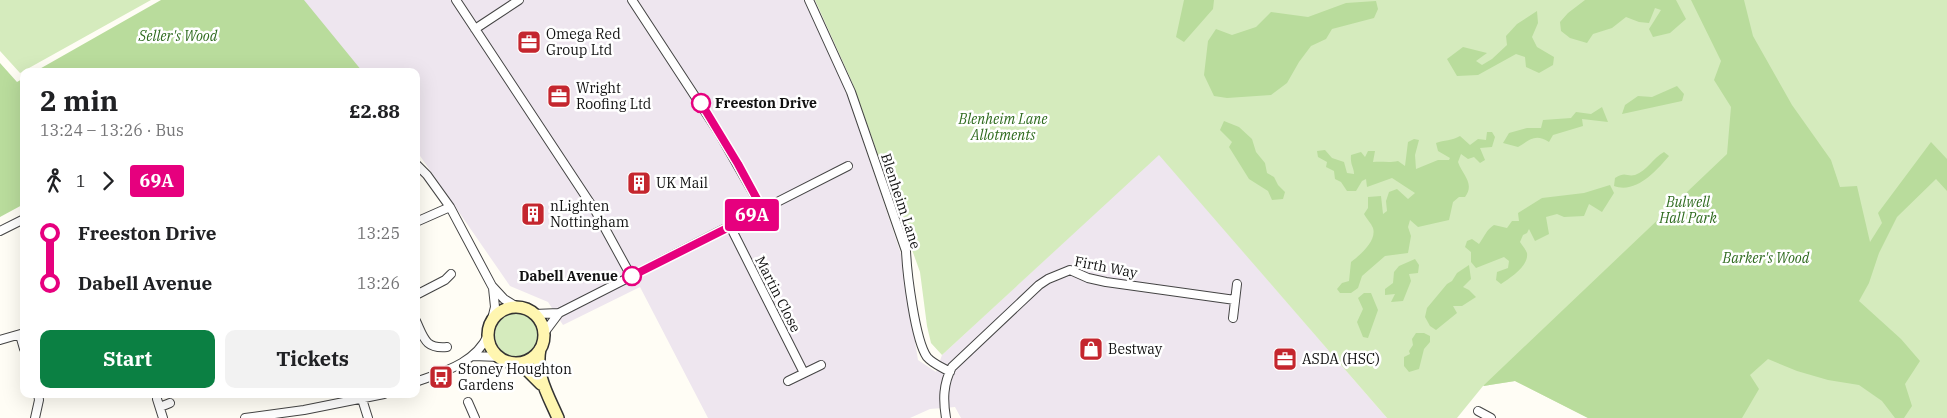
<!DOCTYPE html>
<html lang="en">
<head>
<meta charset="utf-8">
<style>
  :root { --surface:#fff; --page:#f2f2f2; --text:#202124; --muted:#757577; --accent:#0b8043 }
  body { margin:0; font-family:"IBM Plex Serif",serif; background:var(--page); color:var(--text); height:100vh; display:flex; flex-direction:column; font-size:19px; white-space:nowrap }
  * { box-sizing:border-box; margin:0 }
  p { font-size:16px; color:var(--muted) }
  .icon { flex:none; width:28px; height:28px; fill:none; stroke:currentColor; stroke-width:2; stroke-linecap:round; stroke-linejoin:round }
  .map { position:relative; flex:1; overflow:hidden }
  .details { position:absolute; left:20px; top:68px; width:400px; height:330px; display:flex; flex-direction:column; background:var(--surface); border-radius:10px; box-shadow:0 5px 20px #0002 }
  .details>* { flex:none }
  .badge { padding:0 10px; border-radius:4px; font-size:18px; line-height:32px }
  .map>.badge { position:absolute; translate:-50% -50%; box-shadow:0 0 0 2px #fff }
  .legs { display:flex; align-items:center; gap:8px; height:55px; padding:0 20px; font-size:16px }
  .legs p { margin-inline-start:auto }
  .overview { display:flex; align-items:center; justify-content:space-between; height:85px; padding:0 20px }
  h1 { font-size:28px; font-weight:700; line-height:38px }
  .action { display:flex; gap:10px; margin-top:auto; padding:10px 20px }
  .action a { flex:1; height:58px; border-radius:10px; background:var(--accent); color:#fff; font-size:20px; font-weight:700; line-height:58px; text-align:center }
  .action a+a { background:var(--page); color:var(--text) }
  ul { padding:0 20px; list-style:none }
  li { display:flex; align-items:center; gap:18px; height:50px; font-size:19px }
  li i { display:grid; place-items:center; width:8px; height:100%; margin:0 6px; background:currentColor }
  li i::after { content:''; width:12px; height:12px; margin:-6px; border:4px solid; border-radius:50%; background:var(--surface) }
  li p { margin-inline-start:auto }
  li:first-child i { background:linear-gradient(#0000 50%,currentColor 0) }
  li:last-child i { background:linear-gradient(currentColor 50%,#0000 0) }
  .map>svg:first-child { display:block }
  .industrial { fill:#eee6ef }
  .green { fill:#d5ebbd }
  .forest { fill:#b9dc9c }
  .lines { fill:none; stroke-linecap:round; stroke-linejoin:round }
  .street-casing { stroke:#444; stroke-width:10 }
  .secondary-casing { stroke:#333; stroke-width:14 }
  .street { stroke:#fff; stroke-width:8 }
  .secondary { stroke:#fff6b0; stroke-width:11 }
  .line-1-casing { stroke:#fff; stroke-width:11 }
  .line-1 { stroke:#e6007e; stroke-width:8 }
  .stop-1-dot { fill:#fff; stroke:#e6007e; stroke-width:2.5 }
  .labels { text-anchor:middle; stroke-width:5; stroke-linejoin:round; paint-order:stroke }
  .poi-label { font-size:14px; fill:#111; stroke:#fff; text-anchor:start }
  .park-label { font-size:14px; font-style:italic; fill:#2f6b1f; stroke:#fff }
  .stop-label { font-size:14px; font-weight:bold; fill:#111; stroke:#fff; text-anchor:start }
  .street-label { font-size:14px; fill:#111; stroke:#fff }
</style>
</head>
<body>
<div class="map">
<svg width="1947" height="418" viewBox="0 0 1947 418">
  <rect width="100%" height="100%" fill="#fffdf5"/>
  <!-- industrial -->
  <path class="industrial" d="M301 0H804L844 85 901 254 918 360 936 372 942 355 1159 154 1387 418H961L955 407 930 409 910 418H708L640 287 563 325 548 302 510 286 416 150V71H352Z"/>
  <!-- green -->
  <path class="green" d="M0 0H151L20 73 0 51Z
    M815 0H1947V418H1588L1515 381 1483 386 1457 418H1387L1159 155 942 355 931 343 927 326 920 272 852 82Z
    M495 335a22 22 0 1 1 44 0a22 22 0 1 1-44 0Z"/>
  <!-- forest -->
  <path class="forest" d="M161 0H304L362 71H36Z
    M1184 0H1214L1213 9 1184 42 1176 37Z
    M1585 0H1676L1686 19 1670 33 1653 37 1649 29 1661 10 1655 8 1649 23 1639 22 1626 17 1612 28 1593 34 1587 43 1570 38 1561 31 1560 22 1568 13Z
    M1691 0H1744L1753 36 1792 105 1831 160 1840 187 1857 186 1870 242 1882 223 1878 213 1931 142 1947 159V191L1936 179 1897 217 1879 253 1869 283 1859 301 1901 339 1920 361 1905 384 1912 406 1904 418H1895L1882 401 1859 385 1828 380 1797 371 1768 359 1750 375 1759 389 1742 418H1588L1515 381 1483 386 1727 154 1731 107 1714 80 1721 61Z
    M1376 1 1378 9 1374 18 1332 29 1326 39 1311 46 1299 62 1287 83 1271 95 1227 98 1214 96 1204 75 1208 41 1216 29 1232 35 1256 27 1271 12 1308 17 1346 3Z
    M1537 11 1538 23 1532 37 1537 47 1554 57 1553 65 1539 73 1526 67 1525 57 1516 54 1478 75 1457 76 1447 59 1463 47 1487 53 1476 61 1482 65 1492 59 1507 45 1506 36 1517 24Z
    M0 63 17 82 24 78V204L0 217Z
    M1677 86 1684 94 1682 101 1622 114 1625 105 1638 96 1652 97Z
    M1602 107 1608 122 1582 119 1583 126 1553 135 1549 142C1535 133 1530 140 1518 147L1503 143 1509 133 1527 128H1541L1543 120 1571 118 1576 112 1591 114Z
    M1224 121 1239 127 1252 139 1256 152 1265 163 1267 173 1274 177 1278 185 1285 192 1283 199 1272 200 1268 191 1249 179 1229 147 1232 142 1220 130Z
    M1487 132H1492L1495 137 1492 147 1480 148 1485 160 1480 163 1474 157 1468 159 1461 154 1458 162C1463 176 1475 183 1465 197H1459L1453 202 1449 220 1418 227 1410 220 1408 227 1411 236 1408 253 1385 256 1362 276 1358 288 1351 293H1340L1337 289 1342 283 1349 281 1351 262C1360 255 1377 241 1373 228 1371 223 1366 218 1364 214L1368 208V197L1381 196 1383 214 1387 211 1386 201 1389 192 1397 189 1408 199 1415 193 1392 178 1367 187 1366 179 1362 181 1356 191H1347L1341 182 1335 179 1334 171 1326 167 1327 162 1318 157 1317 151 1325 150 1332 158 1344 162 1347 173 1354 174C1354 167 1350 165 1351 155L1361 152 1365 157 1368 151H1375L1373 162C1382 161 1389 163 1398 161L1405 166 1408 142 1414 139 1419 140 1415 155 1416 169 1438 160H1449L1450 158 1438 151 1436 143C1444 140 1452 141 1460 136L1470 145 1478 139 1486 140Z
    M1664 152 1669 156C1656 171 1636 194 1614 186L1615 178C1626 171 1626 177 1635 175 1647 171 1653 158 1664 152Z
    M1610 185 1614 193 1602 212 1589 204 1584 216 1564 217 1557 214 1546 217 1549 234 1535 241 1529 229 1527 233 1523 235 1520 242C1522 245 1526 250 1527 253 1529 266 1510 278 1501 284L1496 280 1497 272 1508 268 1509 261 1504 257 1476 268 1471 262V252L1465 247 1467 241 1472 239 1479 244C1485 236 1486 230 1494 225L1507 228 1512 221H1519L1518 213 1542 198 1584 193Z
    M1415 259 1419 265 1418 273 1409 274 1411 281 1403 301 1391 302 1395 294 1385 295V289L1393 283 1394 272 1399 266Z
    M1469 265 1471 279 1463 287 1469 290 1476 297 1462 306H1453L1457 313 1436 330 1430 326 1425 317 1427 308 1447 284 1452 281 1457 273Z
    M1364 293H1371L1378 310 1368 338 1363 337 1357 322 1363 309 1358 298Z
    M1416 333H1424L1430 336V342L1424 349 1419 369 1409 372 1404 366V357L1410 354 1409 351 1413 345 1412 339Z"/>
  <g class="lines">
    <!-- street casing -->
    <g class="street-casing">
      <path id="street" d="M456 0 596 212 631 276
        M632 0 719 133 763 210
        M809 0 851 92 906 251C907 273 915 340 927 357 933 364 942 367 950 372
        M475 29 519 0
        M416 164 427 175 450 207 492 286 504 299 517 307
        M416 222 450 207
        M730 226 804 373
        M0 231 24 219
        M416 295 445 280 451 274
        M534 314 559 313 848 166
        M1233 318 1237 284
        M492 319 495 307 493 288
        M416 321C424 338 425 349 447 347
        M544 333 559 313
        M20 335 24 349
        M0 340 24 333
        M473 356 499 357
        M788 381 821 365
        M416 382C443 372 476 363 488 335
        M157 399 163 418
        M362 399 368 418
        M468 402 475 418
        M160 407 170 403
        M1478 411 1491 418
        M35 418 39 400 38 394
        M245 418 304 410 384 394
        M946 418C943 400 943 384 952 367L1039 285 1048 279 1070 270 1088 278 1106 282 1235 300"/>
    </g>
    <!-- secondary casing -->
    <g class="secondary-casing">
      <path id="secondary" d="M488 335a28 28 0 1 1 56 0a28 28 0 1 1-56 0Z
        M540 349C535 374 548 395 558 418
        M514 363 527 370 541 384"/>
    </g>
    <!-- street -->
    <use href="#street" class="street"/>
    <!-- secondary -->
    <use href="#secondary" class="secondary"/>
  </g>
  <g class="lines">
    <!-- line-1 casing -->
    <g class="line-1-casing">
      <path id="line-1" d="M632 276 763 210 738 164 701 103"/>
    </g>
    <!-- line-1 -->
    <use href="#line-1" class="line-1"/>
  </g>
  <!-- icons -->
  <defs>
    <g id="office-square" transform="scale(1.25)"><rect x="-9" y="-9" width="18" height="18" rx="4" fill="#c4262e" stroke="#fff"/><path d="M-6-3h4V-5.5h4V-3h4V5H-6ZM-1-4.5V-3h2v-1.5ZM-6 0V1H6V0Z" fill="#fff"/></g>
    <g id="building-square" transform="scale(1.25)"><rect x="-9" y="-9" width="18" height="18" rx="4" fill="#c4262e" stroke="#fff"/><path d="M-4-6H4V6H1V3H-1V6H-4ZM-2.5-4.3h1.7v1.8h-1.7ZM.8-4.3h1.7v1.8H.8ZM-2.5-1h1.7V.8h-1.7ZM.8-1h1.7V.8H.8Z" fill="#fff"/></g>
    <g id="shop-square" transform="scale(1.25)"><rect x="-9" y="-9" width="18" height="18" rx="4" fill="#c4262e" stroke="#fff"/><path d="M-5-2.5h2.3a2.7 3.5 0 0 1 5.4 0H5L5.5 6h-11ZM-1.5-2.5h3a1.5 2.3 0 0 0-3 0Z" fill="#fff"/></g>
    <g id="bus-square" transform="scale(1.25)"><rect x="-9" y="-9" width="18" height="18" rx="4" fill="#c4262e" stroke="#fff"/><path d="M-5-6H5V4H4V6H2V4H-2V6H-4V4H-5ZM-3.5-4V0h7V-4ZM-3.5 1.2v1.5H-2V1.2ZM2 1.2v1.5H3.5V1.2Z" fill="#fff"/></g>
  </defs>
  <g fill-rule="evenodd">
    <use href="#office-square" x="529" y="42"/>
    <use href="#office-square" x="559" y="96"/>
    <use href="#building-square" x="639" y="183"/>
    <use href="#building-square" x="533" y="214"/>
    <use href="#shop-square" x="1091" y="349"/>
    <use href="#office-square" x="1285" y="359"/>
    <use href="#bus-square" x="441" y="377"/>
  </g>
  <!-- markers -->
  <g class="stop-1-dot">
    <circle cx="701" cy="103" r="9"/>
    <circle cx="632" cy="276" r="9"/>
  </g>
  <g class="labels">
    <!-- poi labels -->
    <g class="poi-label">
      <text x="546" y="39">Omega Red<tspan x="546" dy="16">Group Ltd</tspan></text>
      <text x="576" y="93">Wright<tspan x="576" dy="16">Roofing Ltd</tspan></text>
      <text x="656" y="188">UK Mail</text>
      <text x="550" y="211">nLighten<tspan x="550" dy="16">Nottingham</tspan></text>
      <text x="1108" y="354">Bestway</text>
      <text x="1302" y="364">ASDA (HSC)</text>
      <text x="458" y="374">Stoney Houghton<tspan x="458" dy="16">Gardens</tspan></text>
    </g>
    <!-- park labels -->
    <g class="park-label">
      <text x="178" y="41">Seller's Wood</text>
      <text x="1003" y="124">Blenheim Lane<tspan x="1003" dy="16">Allotments</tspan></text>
      <text x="1688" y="207">Bulwell<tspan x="1688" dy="16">Hall Park</tspan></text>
      <text x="1766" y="263">Barker's Wood</text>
    </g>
    <!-- stop labels -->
    <g class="stop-label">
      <text x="715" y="108">Freeston Drive</text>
      <text x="618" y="281" text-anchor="end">Dabell Avenue</text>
    </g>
    <!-- street labels -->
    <g class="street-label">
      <text transform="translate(901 201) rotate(72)" y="5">Blenheim Lane</text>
      <text transform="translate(1106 267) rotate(11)" y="5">Firth Way</text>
      <text transform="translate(778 294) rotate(63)" y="5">Martin Close</text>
    </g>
  </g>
</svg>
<b class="badge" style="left:752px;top:215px;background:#e6007e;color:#fff">69A</b>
<section class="details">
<div class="overview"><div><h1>2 min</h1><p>13:24 – 13:26 · Bus</p></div><b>£2.88</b></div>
<div class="legs"><svg class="icon" aria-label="walk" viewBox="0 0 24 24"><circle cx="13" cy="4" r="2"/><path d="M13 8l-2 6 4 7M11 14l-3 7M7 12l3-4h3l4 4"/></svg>1<svg class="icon" aria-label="forward" viewBox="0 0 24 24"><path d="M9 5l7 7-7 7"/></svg><b class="badge" style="background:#e6007e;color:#fff">69A</b></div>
<ul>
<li><i style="color:#e6007e"></i><b>Freeston Drive</b><p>13:25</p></li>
<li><i style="color:#e6007e"></i><b>Dabell Avenue</b><p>13:26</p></li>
</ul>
<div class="action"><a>Start</a><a>Tickets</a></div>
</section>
</div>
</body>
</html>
